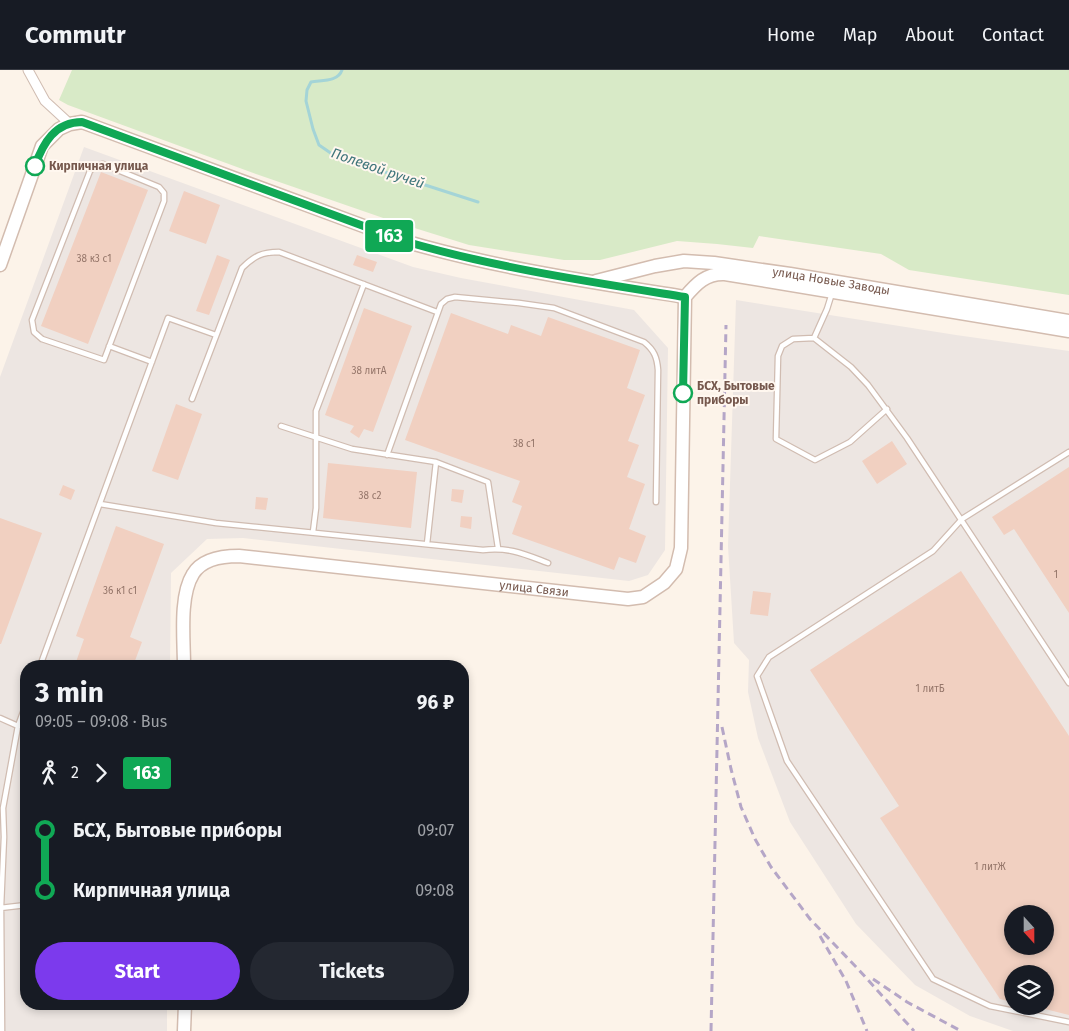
<!DOCTYPE html>
<html lang="en">
<head>
<meta charset="utf-8">
<style>
  :root { --surface:#171b24; --page:#242831; --text:#f1f3f6; --muted:#9ea1a6; --line:#363941; --accent:#7c3aed }
  body { margin:0; font-family:"Fira Sans",sans-serif; background:var(--page); color:var(--text); height:100vh; display:flex; flex-direction:column; font-size:19px; white-space:nowrap }
  * { box-sizing:border-box; margin:0 }
  p { font-size:16px; color:var(--muted) }
  .icon { flex:none; width:28px; height:28px; fill:none; stroke:currentColor; stroke-width:2; stroke-linecap:round; stroke-linejoin:round }
  .map { position:relative; flex:1; overflow:hidden }
  .drawer { position:absolute; left:20px; top:590px; width:449px; height:350px; display:flex; flex-direction:column; background:var(--surface); border-radius:20px; box-shadow:0 2px 8px #0003 }
  .drawer>* { flex:none }
  .badge { padding:0 10px; border-radius:4px; font-size:18px; line-height:32px }
  .needle { width:32px; rotate:159deg }
  .fabs { position:absolute; left:1004px; top:835px; display:grid; gap:10px }
  .fabs a { display:grid; place-items:center; width:50px; height:50px; border-radius:50%; background:var(--surface); box-shadow:0 2px 8px #0003; font-size:25px }
  .map>.badge { position:absolute; translate:-50% -50%; box-shadow:0 0 0 2px #fff }
  .legs { display:flex; align-items:center; gap:8px; height:55px; padding:0 15px; font-size:16px }
  .legs p { margin-inline-start:auto }
  .summary { display:flex; align-items:center; justify-content:space-between; height:85px; padding:0 15px }
  h1 { font-size:28px; font-weight:700; line-height:38px }
  .button { display:flex; gap:10px; margin-top:auto; padding:10px 15px }
  .button a { flex:1; height:58px; border-radius:30px; background:var(--accent); color:#fff; font-size:20px; font-weight:700; line-height:58px; text-align:center }
  .button a+a { background:var(--page); color:var(--text) }
  ul { padding:0 15px; list-style:none }
  li { display:flex; align-items:center; gap:18px; height:60px; font-size:19px }
  li i { display:grid; place-items:center; width:8px; height:100%; margin:0 6px; background:currentColor }
  li i::after { content:''; width:12px; height:12px; margin:-6px; border:4px solid; border-radius:50%; background:var(--surface) }
  li p { margin-inline-start:auto }
  li:first-child i { background:linear-gradient(#0000 50%,currentColor 0) }
  li:last-child i { background:linear-gradient(currentColor 50%,#0000 0) }
  header { display:flex; align-items:center; gap:30px; box-sizing:border-box; height:70px; padding:0 25px; background:var(--surface); border-bottom:1px solid var(--line) }
  header strong { font-size:24px }
  nav { display:flex; gap:28px; margin-inline-start:auto; font-size:18px }
  .map>svg:first-child { display:block }
  .industrial { fill:#ede6e2; fill-rule:evenodd }
  .green { fill:#d8eac7 }
  .lines { fill:none; stroke-linecap:round; stroke-linejoin:round }
  .stream { stroke:#a4d4d7; stroke-width:3 }
  .building { fill:#f1d0c1; fill-rule:evenodd }
  .lane-casing { stroke:#d0bcb1; stroke-width:7 }
  .street-casing { stroke:#d0bcb1; stroke-width:11 }
  .secondary-casing { stroke:#d3bcaf; stroke-width:15 }
  .lane { stroke:#fff; stroke-width:4.5 }
  .street { stroke:#fff; stroke-width:9 }
  .secondary { stroke:#fff; stroke-width:12 }
  .rail { stroke:#b5a6c7; stroke-width:3; stroke-dasharray:8 5; stroke-linecap:butt }
  .line-1-casing { stroke:#fff; stroke-width:11 }
  .line-1 { stroke:#10a855; stroke-width:8 }
  .stop-1-dot { fill:#fff; stroke:#10a855; stroke-width:2.5 }
  .labels { text-anchor:middle; stroke-width:4; stroke-linejoin:round; paint-order:stroke }
  .number-label { font-size:10px; fill:#95766a }
  .stop-label { font-size:12px; font-weight:bold; fill:#76584d; stroke:#fff7ef; text-anchor:start }
  .street-label { font-size:12px; fill:#76584d; stroke:#fff7ef }
  .water-label { font-size:14px; font-style:italic; fill:#40767b; stroke:#fff7ef }
</style>
</head>
<body>
<header>
<strong>Commutr</strong>
<nav><a>Home</a><a>Map</a><a>About</a><a>Contact</a></nav>
</header>
<div class="map">
<svg width="1069" height="961" viewBox="0 0 1069 961">
  <rect width="100%" height="100%" fill="#fcf3e9"/>
  <!-- industrial -->
  <path class="industrial" d="M84 77 413 197 461 208 634 240 668 278 665 480 648 505 629 511 243 468 207 469 171 503 170 596H26V934H167V961H0V307Z
    M736 230 956 265 1069 281V961H1013L970 946 915 915 856 854 790 752 758 668 748 622 749 590 734 573 728 476ZM1012 844H1045V876H1012ZM1012 904H1045V936H1012Z"/>
  <!-- green -->
  <path class="green" d="M72 0H1069V225L909 200 881 184 759 166 753 178 717 174 677 171 600 190H564L469 175 389 150 256 104 68 35 59 30Z"/>
  <g class="lines">
    <!-- stream -->
    <path class="stream" d="M342 0C338 12 322 10 311 12L307 20 306 31 313 59 319 75 335 86 478 132"/>
  </g>
  <!-- building -->
  <path class="building" d="M101 102 148 120 88 274 41 256Z
    M184 121 220 135 206 174 169 161Z
    M217 185 230 190 209 245 196 241Z
    M357 185 377 192 373 202 353 195Z
    M364 238 412 256 373 362 364 359 359 368 350 362 354 356 325 345Z
    M451 243 508 264 511 255 541 266 548 247 640 280 627 318 645 325 628 371 639 375 627 407 645 414 629 459 646 466 636 493 619 487 614 500 512 464 522 436 512 432 520 411 405 370Z
    M176 334 202 344 178 410 152 401Z
    M892 371 907 394 877 414 862 391Z
    M328 393 417 402 411 458 323 448Z
    M1069 397V543L1014 459 1004 465 992 447Z
    M63 415 75 420 71 430 59 425Z
    M452 419 464 420 462 433 451 431Z
    M256 427 268 428 266 440 255 439Z
    M461 446 472 447 471 459 460 457Z
    M0 448 42 463 1 574H0Z
    M116 456 164 474 130 567 142 572 133 596H88L76 592 84 569 76 566Z
    M961 501 1069 666V945L1045 939V904H1012V932L1000 929 880 748 899 736 810 600ZM1012 844H1045V876H1012Z
    M753 521 771 523 768 546 750 544Z"/>
  <g class="lines">
    <!-- lane casing -->
    <g class="lane-casing">
      <path id="lane" d="M103 94 159 117 164 123V131L104 290 42 269 34 262 32 250 90 101 95 96Z
        M814 268 827 239 832 223
        M109 276 152 292
        M192 329 242 198C254 186 262 182 279 182L437 242
        M887 339 850 372 815 390 776 369 778 286 782 276 793 269 814 268 851 297 868 315 907 368 1069 613
        M281 356 352 379 436 392 488 412 498 478
        M1069 382 962 449 933 481 769 587 757 606 787 691 933 909 990 936 1069 952
        M387 385 441 234 447 229 455 227 519 233 554 238 644 272C654 280 657 287 658 300L656 432
        M100 434 216 453 483 480C510 477 524 484 548 493
        M313 462 316 438V341L364 214
        M427 474 436 392
        M40 596 168 248 216 265
        M0 648 18 656 26 655
        M0 838 26 835
        M2 961 1 837 4 767 3 738 18 656 26 634"/>
    </g>
    <!-- street casing -->
    <g class="street-casing">
      <path id="street" d="M28 0 45 31 70 54"/>
    </g>
    <!-- secondary casing -->
    <g class="secondary-casing">
      <g id="secondary">
        <path d="M0 195 42 76 59 59 70 54 82 52 404 171C496 198 591 212 685 227"/>
        <path id="s1" d="M596 211 655 196 684 191 714 193 790 204 1069 251"/>
        <path id="s2" d="M184 596C184 570 179 526 193 504 202 489 224 486 239 486L628 529 643 527 664 513 676 499 681 478 685 227C696 214 706 203 725 204L1069 261"/>
        <path d="M184 961 185 934"/>
      </g>
    </g>
    <!-- lane -->
    <use href="#lane" class="lane"/>
    <!-- street -->
    <use href="#street" class="street"/>
    <!-- secondary -->
    <use href="#secondary" class="secondary"/>
    <!-- rail -->
    <path class="rail" d="M722 657 731 699 741 737 755 769 771 797 810 849 859 900 914 961
      M820 866 846 911 867 961
      M873 909 907 932 961 961
      M711 961 726 255"/>
  </g>
  <g class="lines">
    <!-- line-1 casing -->
    <g class="line-1-casing">
      <path id="line-1" d="M35 96C43 73 55 52 82 52L404 171C496 198 591 212 685 227L683 323"/>
    </g>
    <!-- line-1 -->
    <use href="#line-1" class="line-1"/>
  </g>
  <!-- markers -->
  <g class="stop-1-dot">
    <circle cx="35" cy="96" r="9"/>
    <circle cx="683" cy="323" r="9"/>
  </g>
  <g class="labels">
    <!-- number labels -->
    <g class="number-label">
      <text x="94" y="192">38 к3 с1</text>
      <text x="369" y="304">38 литА</text>
      <text x="524" y="377">38 с1</text>
      <text x="370" y="429">38 с2</text>
      <text x="1056" y="508">1</text>
      <text x="120" y="524">36 к1 с1</text>
      <text x="930" y="622">1 литБ</text>
      <text x="990" y="800">1 литЖ</text>
    </g>
    <!-- stop labels -->
    <g class="stop-label">
      <text x="49" y="100">Кирпичная улица</text>
      <text x="697" y="320">БСХ, Бытовые<tspan x="697" dy="14">приборы</tspan></text>
    </g>
    <!-- street labels -->
    <g class="street-label">
      <text dy="4" stroke="none"><textPath href="#s1" startOffset="239">улица Новые Заводы</textPath></text>
      <text dy="4" stroke="none"><textPath href="#s2" startOffset="442">улица Связи</textPath></text>
    </g>
    <!-- water labels -->
    <g class="water-label">
      <text transform="translate(378 98) rotate(19)" y="5">Полевой ручей</text>
    </g>
  </g>
</svg>
<div class="fabs">
<a><svg class="needle" viewBox="-14 -14 28 28"><path d="M0-13l5 13h-10z" fill="#e53935"/><path d="M0 13l5-13h-10z" fill="#9ea1a6"/></svg></a>
<a><svg class="icon" aria-label="layers" viewBox="0 0 24 24"><path d="M12 4l9 5-9 5-9-5zM3 14l9 5 9-5"/></svg></a>
</div>
<b class="badge" style="left:389px;top:166px;background:#10a855;color:#fff">163</b>
<section class="drawer">
<div class="summary"><div><h1>3 min</h1><p>09:05 – 09:08 · Bus</p></div><b>96 ₽</b></div>
<div class="legs"><svg class="icon" aria-label="walk" viewBox="0 0 24 24"><circle cx="13" cy="4" r="2"/><path d="M13 8l-2 6 4 7M11 14l-3 7M7 12l3-4h3l4 4"/></svg>2<svg class="icon" aria-label="forward" viewBox="0 0 24 24"><path d="M9 5l7 7-7 7"/></svg><b class="badge" style="background:#10a855;color:#fff">163</b></div>
<ul>
<li><i style="color:#10a855"></i><b>БСХ, Бытовые приборы</b><p>09:07</p></li>
<li><i style="color:#10a855"></i><b>Кирпичная улица</b><p>09:08</p></li>
</ul>
<div class="button"><a>Start</a><a>Tickets</a></div>
</section>
</div>
</body>
</html>
